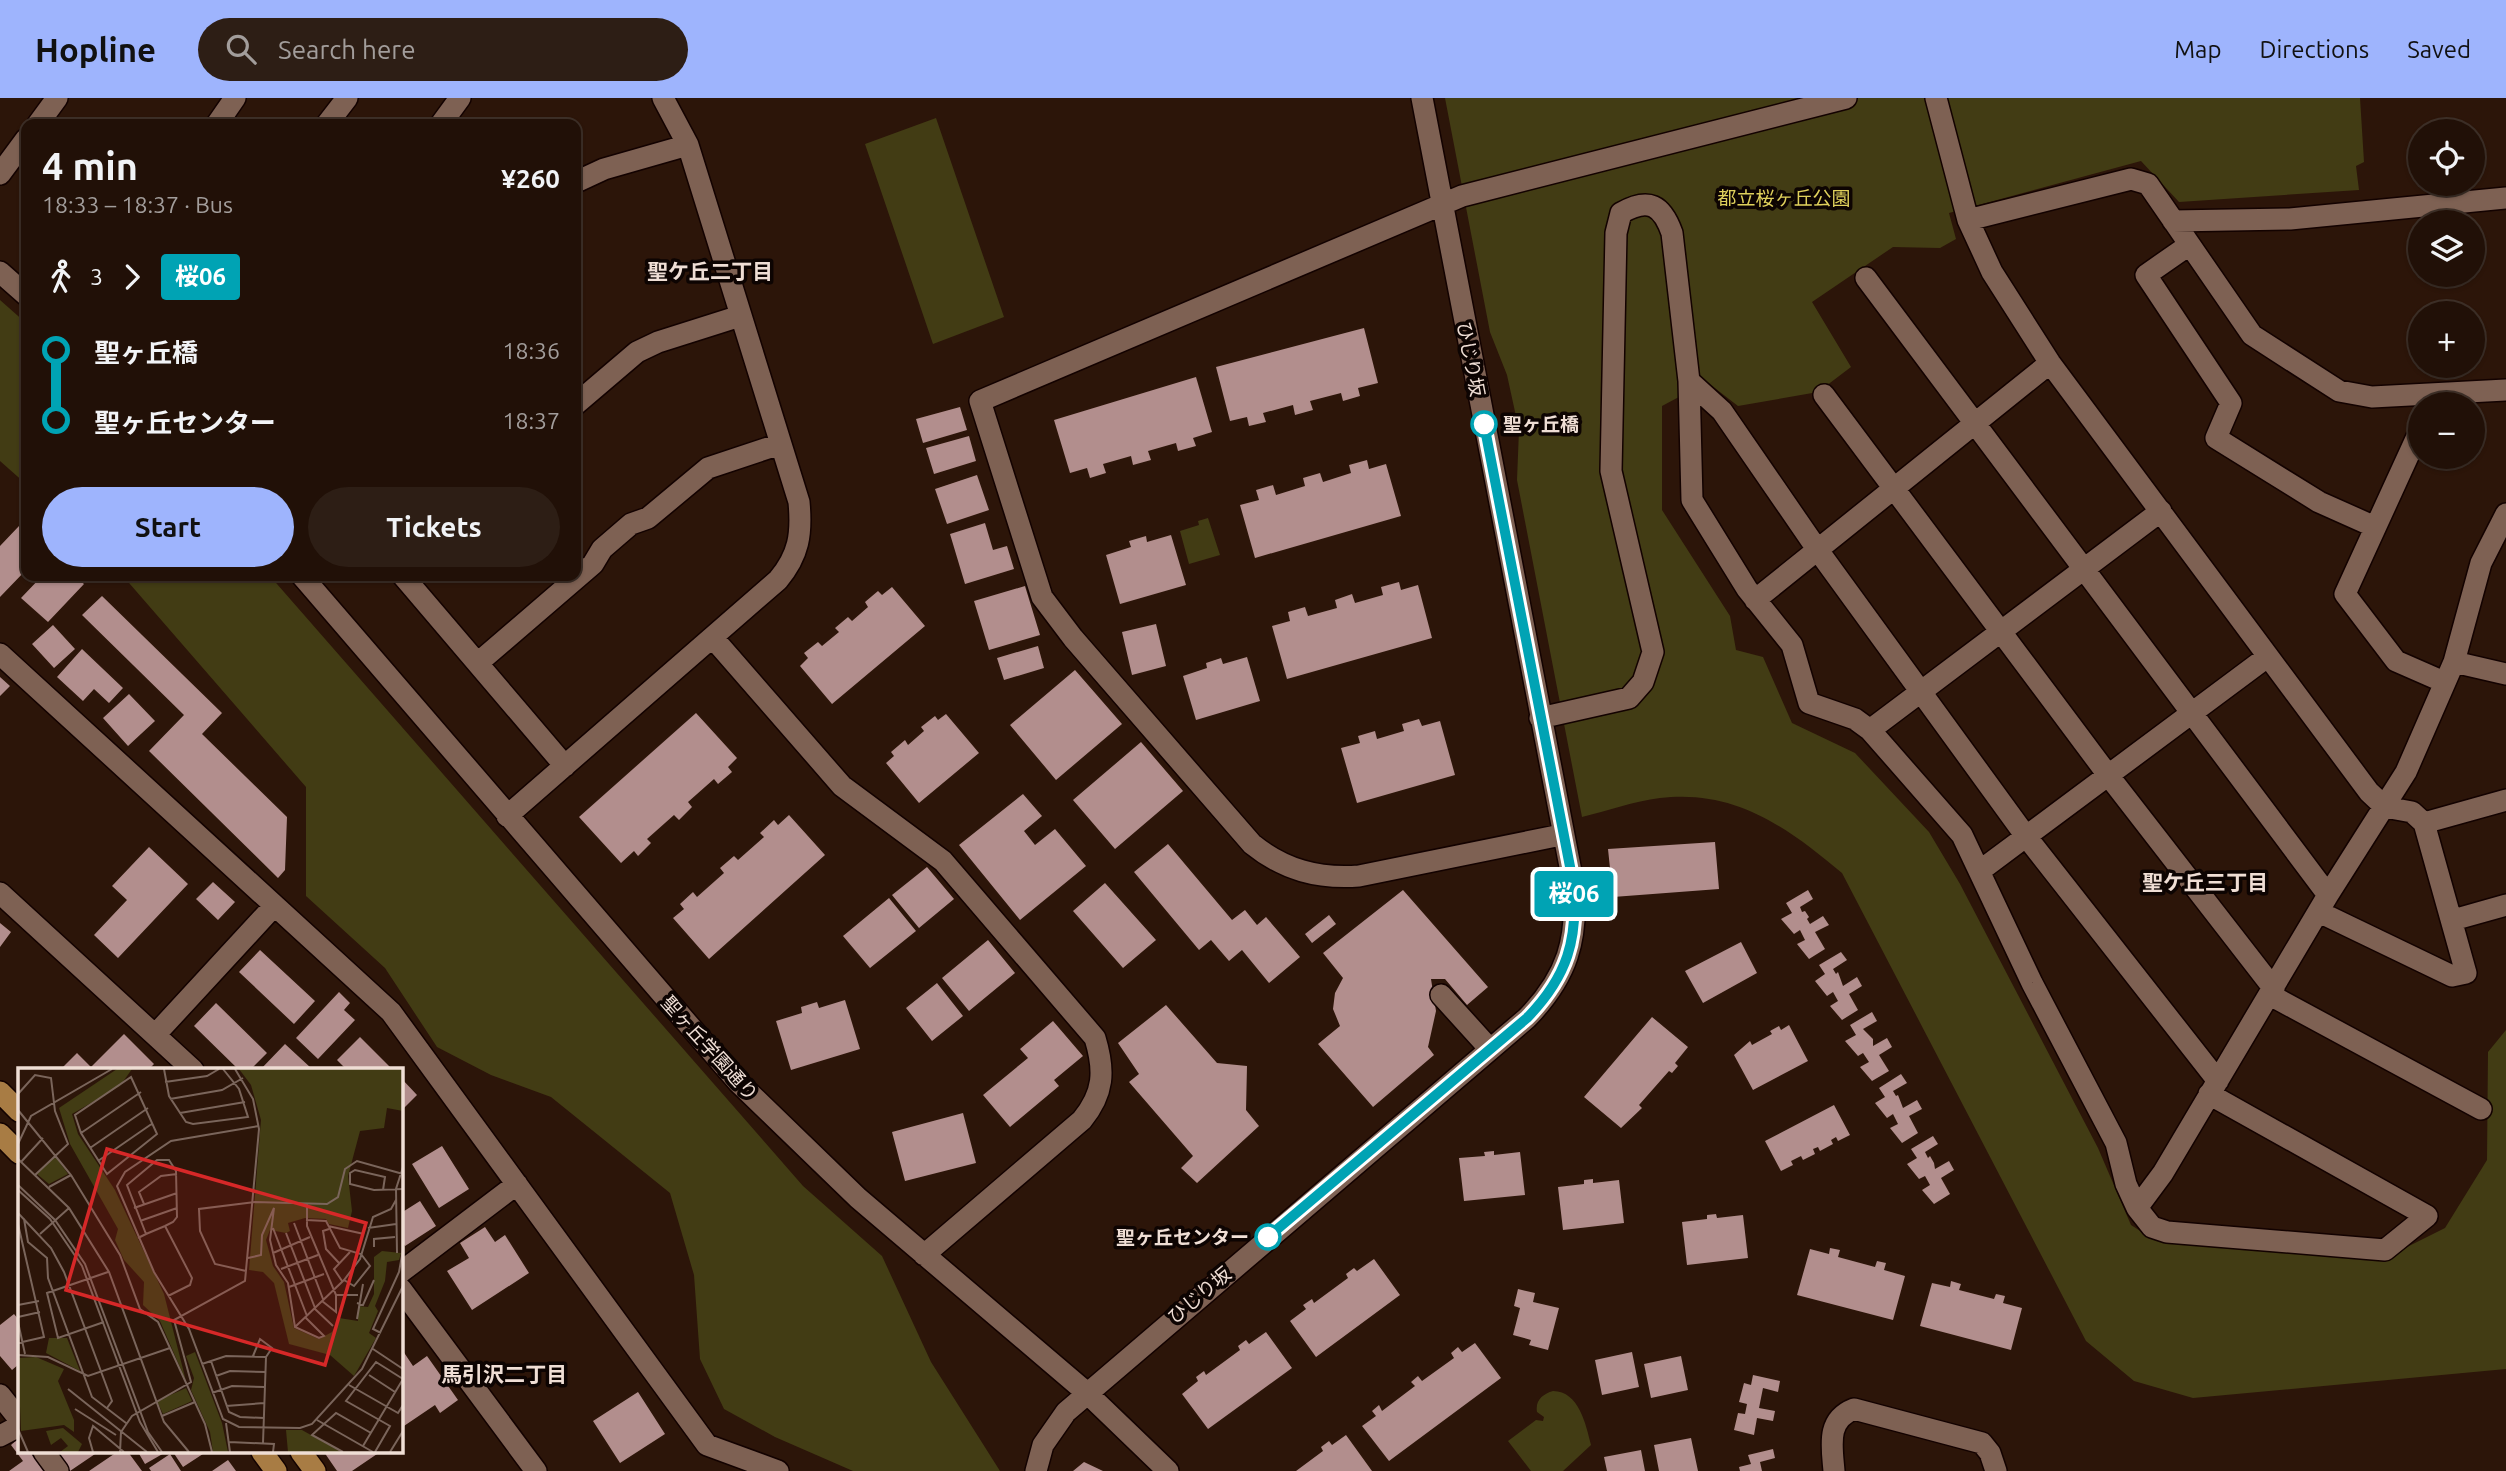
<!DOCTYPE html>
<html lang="en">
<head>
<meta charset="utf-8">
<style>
  :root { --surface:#211007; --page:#2d1e15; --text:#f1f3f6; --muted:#a29d9b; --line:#3e3028; --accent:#9eb4fd }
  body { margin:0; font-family:Ubuntu,"Noto Sans JP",sans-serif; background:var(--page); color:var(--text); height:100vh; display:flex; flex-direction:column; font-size:26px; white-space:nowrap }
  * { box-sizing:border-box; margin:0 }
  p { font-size:23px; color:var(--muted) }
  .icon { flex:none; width:38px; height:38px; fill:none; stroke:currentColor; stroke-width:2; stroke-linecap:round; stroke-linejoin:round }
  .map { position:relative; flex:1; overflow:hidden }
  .panel { position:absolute; left:21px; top:21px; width:560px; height:462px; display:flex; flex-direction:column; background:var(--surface); border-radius:14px; box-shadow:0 2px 5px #0004,0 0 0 2px var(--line) }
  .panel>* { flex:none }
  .badge { padding:0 14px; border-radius:5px; font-size:24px; line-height:46px }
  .controls { position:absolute; left:2408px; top:21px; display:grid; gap:14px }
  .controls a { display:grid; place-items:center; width:77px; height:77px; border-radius:50%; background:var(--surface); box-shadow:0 2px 5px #0004,0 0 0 2px var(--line); font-size:35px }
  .map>.badge { position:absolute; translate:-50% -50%; box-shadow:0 0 0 4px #fff }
  .legs { display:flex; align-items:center; gap:10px; height:77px; padding:0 21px; font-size:23px }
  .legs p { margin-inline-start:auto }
  .headline { display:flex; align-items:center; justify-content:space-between; height:119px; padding:0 21px }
  h1 { font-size:38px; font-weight:700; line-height:52px }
  .action { display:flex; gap:14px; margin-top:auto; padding:14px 21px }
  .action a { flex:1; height:80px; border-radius:42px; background:var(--accent); color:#111; font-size:28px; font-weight:700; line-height:80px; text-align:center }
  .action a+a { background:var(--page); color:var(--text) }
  ul { padding:0 21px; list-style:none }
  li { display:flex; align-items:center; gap:24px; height:70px; font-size:26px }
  li i { display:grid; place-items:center; width:10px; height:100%; margin:0 9px; background:currentColor }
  li i::after { content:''; width:18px; height:18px; margin:-9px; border:5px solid; border-radius:50%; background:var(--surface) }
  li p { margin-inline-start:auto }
  li:first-child i { background:linear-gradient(#0000 50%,currentColor 0) }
  li:last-child i { background:linear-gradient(currentColor 50%,#0000 0) }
  header { display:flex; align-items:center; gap:42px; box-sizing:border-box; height:98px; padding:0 35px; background:var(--accent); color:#111 }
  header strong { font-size:33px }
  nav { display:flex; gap:38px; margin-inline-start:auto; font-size:24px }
  .search { width:490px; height:63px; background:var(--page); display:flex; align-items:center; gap:18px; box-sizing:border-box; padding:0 24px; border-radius:38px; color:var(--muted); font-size:26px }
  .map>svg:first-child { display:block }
  .green { fill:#423c14 }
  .building { fill:#b28e8d }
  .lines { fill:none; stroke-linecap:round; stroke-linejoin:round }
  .minor-casing { stroke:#130200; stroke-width:24 }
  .major-casing { stroke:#130200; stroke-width:24 }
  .minor { stroke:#7e6153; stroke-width:21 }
  .major { stroke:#a87c44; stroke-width:21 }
  .line-1-casing { stroke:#fff; stroke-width:16 }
  .line-1 { stroke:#00a3b4; stroke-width:10 }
  .stop-1-dot { fill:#fff; stroke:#00a3b4; stroke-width:3.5 }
  .labels { text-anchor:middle; stroke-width:7; stroke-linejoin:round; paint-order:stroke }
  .park-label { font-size:19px; fill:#e0d15c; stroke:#0d0402 }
  .street-label { font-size:19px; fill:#efded5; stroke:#0d0402 }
  .stop-label { font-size:19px; font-weight:bold; fill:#efded5; stroke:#0d0402; text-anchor:start }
  .neighbourhood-label { font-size:21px; font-weight:bold; fill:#efded5; stroke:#0d0402 }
  .inset-road { fill:none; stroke:#7a655b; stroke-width:2 }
  .view { fill:#d62828; fill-opacity:0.15; stroke:#d62828; stroke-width:3.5 }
  .inset-edge { fill:none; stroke:#efded5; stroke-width:3.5 }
</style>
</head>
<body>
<header>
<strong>Hopline</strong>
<div class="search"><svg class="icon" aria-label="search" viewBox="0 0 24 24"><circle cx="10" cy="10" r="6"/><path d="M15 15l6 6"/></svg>Search here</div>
<nav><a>Map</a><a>Directions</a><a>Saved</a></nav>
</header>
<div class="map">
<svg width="2506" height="1373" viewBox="0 0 2506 1373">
  <rect width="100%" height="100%" fill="#2c1509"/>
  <!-- green -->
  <path class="green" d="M1445 0H2360L2364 64 2356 68 2359 92 2179 104 2141 63 1949 115 1956 141 1940 150 1893 149 1812 204 1851 269 1818 294 1738 308 1707 284 1662 308V412L1730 518 1736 552 1763 559 1792 625 1855 655 1929 734 1960 786 2098 1050 2131 1127 2145 1136 2387 1159 2445 1130 2487 1062 2488 954 2506 932V1271L2193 1300 2134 1283 2086 1243 1842 775C1787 729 1735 691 1660 700 1634 703 1607 713 1582 719L1517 382 1519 332 1507 277 1490 234Z
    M936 20 1004 219 933 246 865 46Z
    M0 202 26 225V386L0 363Z
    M1208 420 1220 457 1189 466 1180 433 1199 427 1198 423Z
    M123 478H270L803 1088 882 1158 931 1264 1000 1373H853L775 1339 724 1311 700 1261 694 1177 670 1095 551 999 491 977 437 949 385 870 306 798V689Z
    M1553 1293C1579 1293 1586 1327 1591 1347L1563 1373H1531L1508 1343 1536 1322 1543 1323 1544 1319 1537 1314C1535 1302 1543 1296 1553 1293Z"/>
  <!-- building -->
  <path class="building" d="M1364 230 1378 285 1358 290 1360 298 1343 303 1341 295 1310 303 1313 312 1295 317 1293 307 1263 315 1266 324 1249 328 1247 319 1230 323 1216 269Z
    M1196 279 1212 334 1193 340 1196 348 1178 353 1176 345 1148 353 1151 362 1133 367 1131 358 1103 366 1106 375 1090 380 1087 370 1070 375 1054 322Z
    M960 309 967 332 923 345 916 321Z
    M969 338 976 363 934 376 926 350Z
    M1367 362 1369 371 1386 366 1401 418 1255 460 1240 407 1259 402 1256 392 1273 387 1276 397 1305 388 1303 380 1320 375 1323 384 1351 375 1349 367Z
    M977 377 989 412 947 426 935 391Z
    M985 425 993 452 1007 448 1014 471 965 486 950 436Z
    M19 428 26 430V472L0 499V448Z
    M1171 437 1186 487 1120 506 1106 457 1131 449 1129 443 1146 438 1147 444Z
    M42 478H75L84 486 48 524 21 500Z
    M1399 484 1401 492 1418 487 1432 540 1287 581 1272 528 1290 523 1288 514 1305 509 1308 518 1337 510 1335 502 1352 496 1355 505 1383 497 1381 489Z
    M1025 488 1040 537 989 552 974 503Z
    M892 489 925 528 832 606 800 568 808 560 804 555 818 544 822 548 839 534 835 530 848 519 852 523 868 509 865 504 878 493 882 497Z
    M102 498 222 615 202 636 287 719 285 772 278 780 149 653 184 617 82 517Z
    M1156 526 1166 568 1132 577 1122 534Z
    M53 527 75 551 54 570 32 546Z
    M1038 548 1044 570 1004 582 997 560Z
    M82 551 123 590 109 605 94 591 83 603 57 579Z
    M1247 559 1260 603 1196 622 1183 578 1207 570 1206 565 1221 560 1223 566Z
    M1075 572 1122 626 1056 682 1010 627Z
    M0 579 10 588 0 598Z
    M129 596 155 623 128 648 103 620Z
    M696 615 737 660 728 669 732 674 718 686 714 681 688 704 692 709 679 722 674 717 647 741 651 745 638 758 634 753 621 765 579 719Z
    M946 616 979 655 919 705 886 665 894 658 891 654 905 642 908 647 924 633 921 629 935 618 938 622Z
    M1419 621 1422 628 1440 623 1455 677 1357 705 1341 650 1360 645 1358 638 1375 633 1377 641 1404 633 1402 626Z
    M1141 644 1183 693 1115 751 1073 702Z
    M1023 696 1042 718 1024 733 1035 747 1055 731 1086 768 1020 822 959 747Z
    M789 717 825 757 709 861 673 820 684 811 680 806 693 794 697 799 724 775 720 770 734 758 738 762 764 739 760 735 774 722 778 727Z
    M1715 744 1719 791 1613 799 1608 751Z
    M1168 746 1232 822 1245 812 1257 827 1266 819 1300 859 1269 885 1242 852 1229 863 1211 842 1199 852 1134 774Z
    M149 749 188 786 118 860 94 837 127 802 112 788Z
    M927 769 954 801 919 830 892 797Z
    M213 784 235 804 218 822 196 801Z
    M1105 785 1156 842 1123 870 1073 813Z
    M1403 792 1488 889 1467 907 1445 881H1431L1436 913 1428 949 1434 957 1373 1009 1318 946 1340 928 1333 911 1335 895 1343 880 1323 855Z
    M1808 792 1813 801 1800 809 1802 814 1805 813 1809 819 1807 821 1810 826 1823 818 1829 827 1815 834 1825 851 1809 861 1797 846 1805 842 1800 832 1794 836 1781 821 1792 815 1786 805Z
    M889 800 916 833 870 870 843 838Z
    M1329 817 1336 826 1312 845 1305 836Z
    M0 825 11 834 0 849Z
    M988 842 1015 875 969 913 942 880Z
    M1741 844 1757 875 1703 905 1685 873Z
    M260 852 315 903 294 926 239 874Z
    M1841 854 1847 862 1833 871 1836 876 1838 874 1843 888 1857 879 1862 888 1849 896 1858 912 1842 922 1830 908 1838 903 1833 894 1827 898 1815 883 1825 876 1819 867Z
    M937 885 963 918 932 943 906 910Z
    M339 894 350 905 344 912 355 922 318 961 296 940Z
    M845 902 860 951 791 972 776 923 802 915 801 909 817 904 819 910Z
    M216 905 267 955 250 972H239L194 928Z
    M1166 907 1217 965 1247 968 1246 1012 1259 1028 1197 1085 1181 1070 1193 1058 1129 984 1139 976 1118 945Z
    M1872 914 1877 923 1863 931 1873 941V948L1887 940 1892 949 1879 957 1889 973 1872 983 1860 969 1869 964 1863 955 1858 958 1845 943 1856 937 1850 927Z
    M1652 919 1688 949 1675 965 1678 968 1672 975 1669 973 1639 1007 1642 1010 1621 1030 1584 999Z
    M1053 923 1083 958 1054 982 1059 988 1010 1029 983 997 1028 960 1020 951Z
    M1789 927 1808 963 1753 992 1734 957 1750 943 1752 947 1772 936 1770 933 1779 928 1781 932Z
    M124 936 154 966 148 972H60L77 955 91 969Z
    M360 939 393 972H347L337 962Z
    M285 946 311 970 260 972Z
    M1901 976 1907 985 1893 993 1896 998 1898 997 1903 1010 1917 1002 1922 1011 1909 1018 1918 1035 1902 1045 1890 1030 1898 1026 1893 1016 1887 1020 1875 1005 1885 999 1879 990Z
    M401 980 417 997 401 1013Z
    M1834 1007 1850 1037 1838 1043 1836 1039 1831 1042 1833 1046 1820 1053 1818 1049 1813 1051 1815 1056 1803 1062 1801 1058 1791 1063 1793 1067 1781 1073 1765 1043Z
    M963 1015 976 1065 905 1083 892 1034Z
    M1933 1038 1938 1046 1925 1054 1928 1060 1930 1058 1934 1065 1935 1071 1949 1063 1954 1072 1941 1080 1950 1096 1934 1106 1922 1092 1930 1087 1925 1078 1919 1081 1907 1066 1917 1060 1911 1051Z
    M442 1048 469 1091 439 1110 412 1066Z
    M1494 1053V1057L1520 1054 1525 1097 1464 1103 1459 1060 1485 1058 1484 1054Z
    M1593 1081V1085L1619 1082 1624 1125 1563 1132 1558 1089 1584 1086V1082Z
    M420 1103 436 1128 405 1148 401 1142V1115Z
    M1716 1116 1717 1120 1743 1117 1748 1160 1687 1167 1682 1124 1707 1121V1117Z
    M485 1129 495 1144 505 1137 529 1175 472 1212 447 1173 469 1160 460 1145Z
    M1830 1150 1840 1152 1838 1159 1875 1169 1877 1163 1886 1165 1884 1172 1905 1178 1893 1222 1797 1197 1810 1151 1829 1156Z
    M1374 1161 1400 1197 1316 1259 1290 1223 1306 1211 1303 1207 1312 1201 1314 1205 1348 1180 1346 1176 1354 1170 1357 1173Z
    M1951 1183 1961 1186 1959 1192 1994 1201 1996 1196 2005 1198 2003 1205 2022 1210 2011 1252 1920 1228 1932 1185 1950 1189Z
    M1518 1191 1535 1195 1533 1204 1559 1210 1548 1252 1529 1247 1531 1242 1513 1237 1520 1210 1514 1208Z
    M14 1216 19 1222V1266L12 1272 0 1258V1227Z
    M1266 1234 1292 1270 1208 1331 1182 1296 1198 1283 1196 1279 1204 1273 1206 1277 1240 1252 1238 1248 1246 1242 1249 1246Z
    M1475 1245 1501 1280 1389 1363 1362 1328 1376 1318 1372 1313 1379 1307 1382 1313 1415 1288 1411 1284 1418 1278 1422 1283 1454 1260 1451 1255 1458 1249 1462 1254Z
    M401 1250 413 1268 427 1258 458 1302 440 1315 435 1307 401 1330Z
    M1632 1254 1639 1289 1602 1297 1595 1262Z
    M1681 1258 1688 1292 1651 1300 1644 1266Z
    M1753 1277 1780 1283 1778 1294 1763 1290 1759 1310 1775 1313 1773 1323 1757 1320 1754 1337 1734 1332 1738 1315 1745 1316 1747 1306 1739 1304 1744 1285 1751 1287Z
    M638 1294 665 1336 620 1365 593 1323Z
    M1346 1337 1372 1373H1296L1323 1353 1321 1349 1329 1343 1332 1347Z
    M19 1340V1354H30L44 1373H9L23 1363 11 1347Z
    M1691 1340 1698 1373H1659L1654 1347Z
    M1773 1351 1775 1360 1760 1364 1762 1373H1740L1739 1369 1751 1366 1748 1357Z
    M1641 1352 1645 1373H1607L1604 1359Z
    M55 1354H98L70 1373Z
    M117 1354H128L142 1373H89Z
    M138 1354H166L145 1366Z
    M173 1354H206L183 1369Z
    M324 1354H380L352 1373H337Z
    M170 1356 181 1373H151L149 1370Z
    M228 1362 236 1373H212Z
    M1084 1364 1103 1373H1073Z"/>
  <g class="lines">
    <!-- minor casing -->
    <g class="minor-casing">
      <path id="minor" d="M1936 0 1968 122 1992 174 2050 265 2369 694 2385 709 2412 714 2424 725 2466 875 2452 878 2319 814
        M38 26 57 0
        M217 26 235 0
        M327 26 347 0
        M441 26 460 0
        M0 76 26 41
        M576 84 604 71 688 47
        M1968 122 2131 81 2148 86 2252 237 2339 293 2372 299 2506 292
        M2173 123 2290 121 2506 100
        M2189 147 2146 177 2231 305 2216 340 2319 404 2375 429
        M0 174 26 197
        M1866 180 2328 797
        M1689 283 1722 313 1817 451 2025 737 2218 983
        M1824 297 2108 677 2274 891
        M576 306 637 254 658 244 740 218
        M2420 332 2345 496 2396 563 2444 584
        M302 478 738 984 858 1100 1087 1295 1168 1373
        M403 478 565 668
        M1755 502 2050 265
        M713 540 842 688 943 763 1095 940C1105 973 1104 995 1082 1022L924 1157
        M0 556 391 914 707 1347 778 1373
        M479 564 593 466 602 451 631 426 648 420 708 370 780 346
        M2454 564 2506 576
        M1540 620 1629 600 1643 584 1653 554 1611 373 1616 135 1621 115C1649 99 1662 107 1672 135L1689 283 1692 402 1747 491 1792 547 1809 605 1855 621 1870 632 1962 737 2032 885 2116 1045 2126 1086 2137 1110 2152 1129 2167 1134 2385 1152 2427 1118 2209 996
        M1870 632 2161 413
        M507 718 778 482C799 457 802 436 799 404L688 47 663 0
        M2424 725 2506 702
        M1561 737 1359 778C1318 781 1284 772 1252 746L1073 540 1042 499 980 303 1462 98 1846 0
        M1981 772 2267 559
        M0 795 193 972
        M2453 822 2506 807
        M1441 897 1489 950
        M2270 897 2481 1011
        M155 937 274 808
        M2137 1110 2163 1075 2328 797 2406 674 2454 564 2481 465 2506 416
        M401 1174 517 1086
        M401 1191 536 1373
        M0 1297 19 1321
        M0 1338 19 1328
        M44 1354 58 1373
        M1036 1373 1043 1347 1066 1314 1527 920C1567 879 1579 841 1573 784L1422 0
        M1834 1373C1832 1348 1826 1322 1854 1311L1982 1345 1990 1355 1996 1373"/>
    </g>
    <!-- major casing -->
    <g class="major-casing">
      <path id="major" d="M0 994 19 1013
        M0 1036 19 1055
        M262 1354 276 1373
        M301 1354 315 1373"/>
    </g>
    <!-- minor -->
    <use href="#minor" class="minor"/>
    <!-- major -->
    <use href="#major" class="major"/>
  </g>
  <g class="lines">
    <!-- line-1 casing -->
    <g class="line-1-casing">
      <path id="line-1" d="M1268 1139 1527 920C1567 879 1579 841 1573 784L1484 326"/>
    </g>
    <!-- line-1 -->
    <use href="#line-1" class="line-1"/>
  </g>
  <!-- markers -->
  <g class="stop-1-dot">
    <circle cx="1484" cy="326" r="12"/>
    <circle cx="1268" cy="1139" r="12"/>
  </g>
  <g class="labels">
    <!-- park labels -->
    <g class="park-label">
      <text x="1784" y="107">都立桜ヶ丘公園</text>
    </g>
    <!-- street labels -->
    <g class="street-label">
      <text transform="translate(1471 261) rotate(79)" y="7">ひじり坂</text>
      <text transform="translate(710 950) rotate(48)" y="7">聖ヶ丘学園通り</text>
      <text transform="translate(1199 1197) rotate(-40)" y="7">ひじり坂</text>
    </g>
    <!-- stop labels -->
    <g class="stop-label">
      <text x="1503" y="333">聖ヶ丘橋</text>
      <text x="1249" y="1146" text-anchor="end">聖ヶ丘センター</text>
    </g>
    <!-- neighbourhood labels -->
    <g class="neighbourhood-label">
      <text x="710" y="181">聖ケ丘二丁目</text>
      <text x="2205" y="792">聖ケ丘三丁目</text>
      <text x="504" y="1284">馬引沢二丁目</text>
    </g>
  </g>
  <!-- overview -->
  <g transform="translate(18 970)">
    <rect width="385" height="385" fill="#2c1509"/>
    <path d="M99 1H114L102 18 54 46 60 66 97 122 146 226 168 313 142 253 125 237 126 214 106 192 97 172 100 161 52 76 41 40ZM221 1H385V43L369 40 366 60 342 63 330 108 334 143 330 160 311 156 308 151 287 150 270 155 272 163 268 165 252 162 248 172 255 198 266 214 276 260 301 271 314 264 321 250 340 253V238L350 239 356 226V189L364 183 383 185 381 192 369 194 367 213 357 238 360 243 351 265 358 270 336 308 312 287 271 276 256 215 245 204 231 202 243 52 233 17ZM37 88 50 106 31 116 19 106ZM31 270H49L62 303 28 285ZM177 284 204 355 210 384H195L192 364 173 322 176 310 168 288ZM18 289 46 301 40 313 56 352V364L46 357 3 363 0 290ZM168 320 174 333 145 346 139 333ZM45 360 64 376 60 384H42L50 378 43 370 33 377 28 363ZM268 362H284L323 384H270Z" fill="#423c14"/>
    <path class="inset-road" d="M146 1 151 28 168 54 175 56 230 49 221 21 205 1M113 9 139 66 89 106 63 65 57 47ZM147 14 189 8 201 1M0 26 17 7 33 10 37 43 50 76 17 107M152 31 204 22 225 10M0 42 53 107 102 187 122 241 140 254 187 356 194 384M162 45 227 34M241 58 153 73 107 104 99 118 136 204 171 261 205 351 221 359 282 360 294 356 344 301 385 218M63 65 123 24M0 76 13 48 94 1M72 80 130 40M0 91 51 140 91 204 146 354 171 384M80 93 135 55M3 94 25 70M0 117 37 152 67 196 130 364 144 384M31 119 53 107M0 122 32 151 64 198 122 354 140 384M365 122 367 109 337 102 332 105V116L356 122 385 121M126 136 121 124 143 108 159 106M289 136V158L318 227V244L304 233M116 140 159 125M0 145 33 180 46 204 94 333 89 340M6 151 10 174 29 190 30 210 74 329 108 355M288 152 308 153 322 180 343 186 352 198 336 218 326 212M122 153 159 140M276 155 305 231M0 156 26 269 0 275M147 158 174 210 172 217 150 228M310 158 346 166M255 160 289 248M350 160 378 156M311 161 305 163 308 181 321 195M268 165 297 240M22 166 51 140M120 170 128 166 147 158 155 154 159 149 158 103 151 92H139L109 117 128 166M356 179V171L377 169M255 185 292 169M379 185 378 121 385 99M230 190 243 187 244 167 256 140 252 172 258 197 270 215 277 259 301 270 306 268 287 249M263 201 300 187M228 203 197 196 182 163 181 141 237 134 309 136 320 129 327 101 339 93 385 106M324 213 316 201 332 184M271 219 306 206M318 227H340M339 235 345 237 356 212M0 237 21 233M297 241 315 258M0 249 22 244M339 251 345 216M0 254 7 286M86 254 40 270 29 225 90 204M277 259 326 212 342 191 355 149 373 141 378 132M363 265 355 261 381 204 385 182M355 281 385 301M0 287 30 289 70 308 152 280M235 288 242 271 254 280 248 289M193 293 211 344 222 349 246 350M184 296 208 288 248 289 245 375M351 307 377 324M198 308 212 303 248 304M331 317 380 345 385 337M50 321 129 384M194 325 214 318 247 319M208 338 246 335M57 341 98 367M144 348 177 334M299 352 355 384M208 355 212 384M0 361 10 384M211 374 256 376 255 384M345 378 385 311M75 384 71 370 75 358 106 384M102 384 103 364 114 348 173 314 156 252 227 213 241 61 235 31 217 1M325 384 294 367 318 345 353 365M357 384 372 358 328 333 358 294 385 311M372 384 385 363"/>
    <path class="view" d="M89 81 348 155 307 297 48 222Z"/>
    <rect width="385" height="385" class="inset-edge"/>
  </g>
</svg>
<div class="controls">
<a><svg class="icon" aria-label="locate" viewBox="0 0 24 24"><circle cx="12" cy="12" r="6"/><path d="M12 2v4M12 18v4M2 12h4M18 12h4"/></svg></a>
<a><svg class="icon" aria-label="layers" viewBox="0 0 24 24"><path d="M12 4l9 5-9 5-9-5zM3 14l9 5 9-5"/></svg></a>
<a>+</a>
<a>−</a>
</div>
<b class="badge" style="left:1574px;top:796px;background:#00a3b4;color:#fff">桜06</b>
<section class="panel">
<div class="headline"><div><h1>4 min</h1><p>18:33 – 18:37 · Bus</p></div><b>¥260</b></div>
<div class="legs"><svg class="icon" aria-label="walk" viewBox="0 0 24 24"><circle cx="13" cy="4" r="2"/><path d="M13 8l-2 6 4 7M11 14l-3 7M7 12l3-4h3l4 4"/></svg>3<svg class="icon" aria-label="forward" viewBox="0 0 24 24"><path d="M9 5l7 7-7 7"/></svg><b class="badge" style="background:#00a3b4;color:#fff">桜06</b></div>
<ul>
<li><i style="color:#00a3b4"></i><b>聖ヶ丘橋</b><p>18:36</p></li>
<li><i style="color:#00a3b4"></i><b>聖ヶ丘センター</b><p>18:37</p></li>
</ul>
<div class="action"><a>Start</a><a>Tickets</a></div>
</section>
</div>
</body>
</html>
